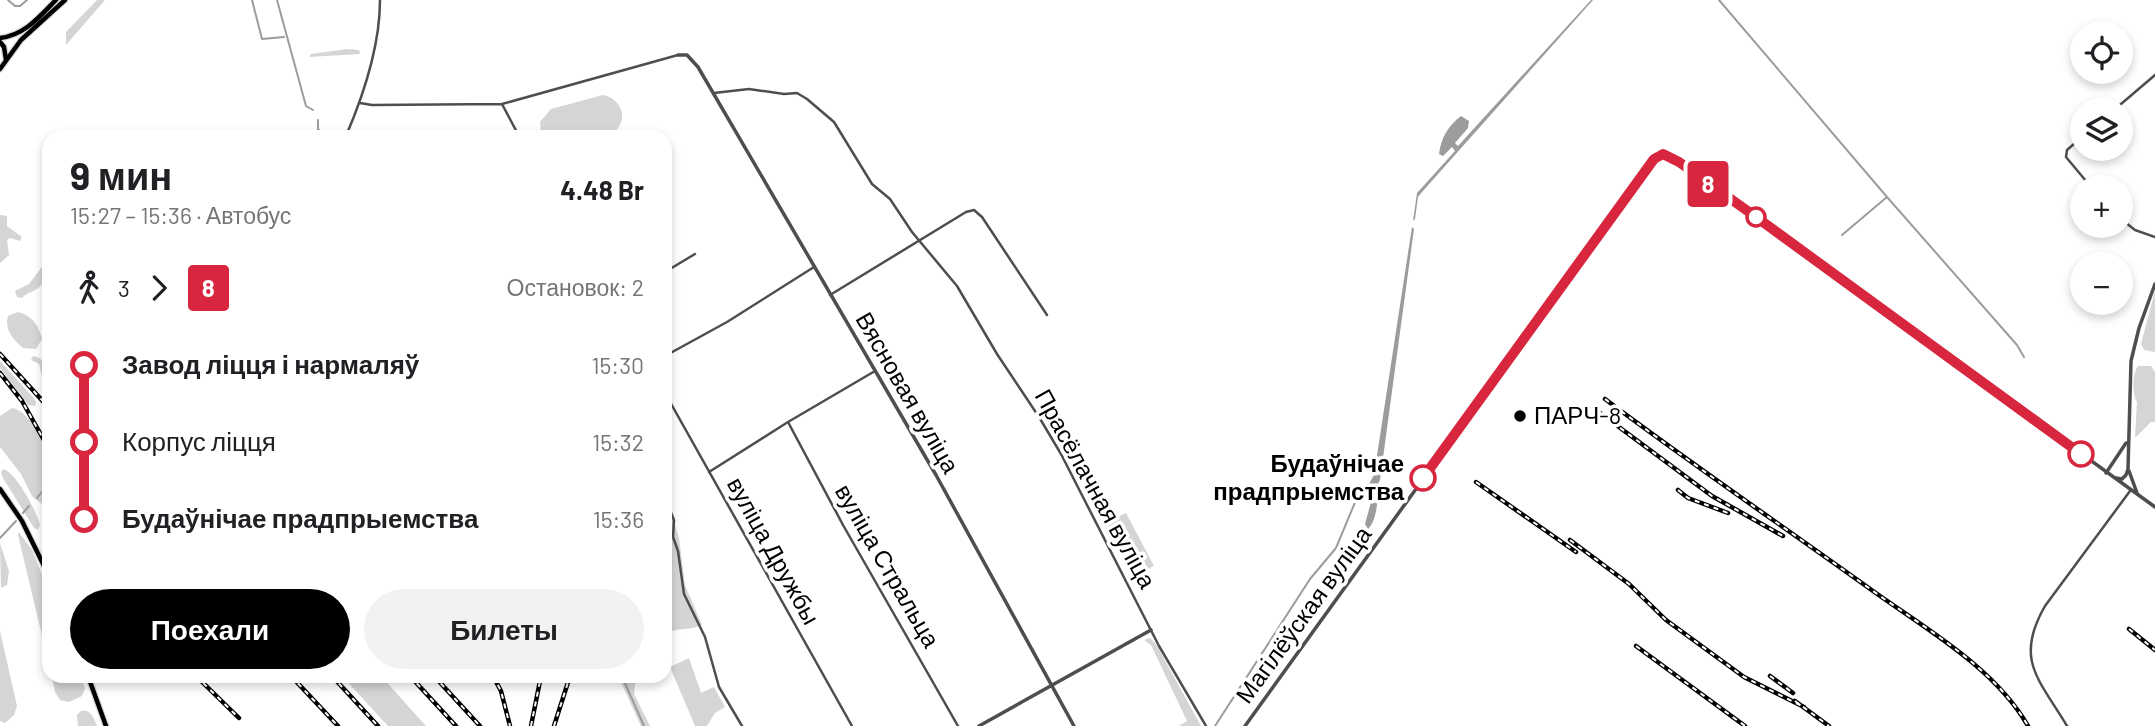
<!DOCTYPE html>
<html lang="ru">
<head>
<meta charset="utf-8">
<style>
  :root { --surface:#fff; --page:#f2f2f2; --text:#202124; --muted:#757577; --accent:#000 }
  body { margin:0; font-family:Barlow,sans-serif; background:var(--page); color:var(--text); height:100vh; display:flex; flex-direction:column; font-size:26px; white-space:nowrap }
  * { box-sizing:border-box; margin:0 }
  p { font-size:23px; color:var(--muted) }
  .icon { flex:none; width:38px; height:38px; fill:none; stroke:currentColor; stroke-width:2; stroke-linecap:round; stroke-linejoin:round }
  .map { position:relative; flex:1; overflow:hidden }
  .drawer { position:absolute; left:42px; top:130px; width:630px; height:553px; display:flex; flex-direction:column; background:var(--surface); border-radius:21px; box-shadow:0 4px 10px #0003 }
  .drawer>* { flex:none }
  .badge { padding:0 14px; border-radius:5px; font-size:24px; line-height:46px }
  .buttons { position:absolute; left:2070px; top:21px; display:grid; gap:14px }
  .buttons a { display:grid; place-items:center; width:63px; height:63px; border-radius:50%; background:var(--surface); box-shadow:0 4px 10px #0003; font-size:35px }
  .map>.badge { position:absolute; translate:-50% -50%; box-shadow:0 0 0 4px #fff }
  .legs { display:flex; align-items:center; gap:10px; height:77px; padding:0 28px; font-size:23px }
  .legs p { margin-inline-start:auto }
  .summary { display:flex; align-items:center; justify-content:space-between; height:119px; padding:0 28px }
  h1 { font-size:38px; font-weight:700; line-height:52px }
  .cta { display:flex; gap:14px; margin-top:auto; padding:14px 28px }
  .cta a { flex:1; height:80px; border-radius:42px; background:var(--accent); color:#fff; font-size:28px; font-weight:700; line-height:80px; text-align:center }
  .cta a+a { background:var(--page); color:var(--text) }
  ul { padding:0 28px; list-style:none }
  li { display:flex; align-items:center; gap:24px; height:77px; font-size:26px }
  li i { display:grid; place-items:center; width:10px; height:100%; margin:0 9px; background:currentColor }
  li i::after { content:''; width:18px; height:18px; margin:-9px; border:5px solid; border-radius:50%; background:var(--surface) }
  li p { margin-inline-start:auto }
  li:first-child i { background:linear-gradient(#0000 50%,currentColor 0) }
  li:last-child i { background:linear-gradient(currentColor 50%,#0000 0) }
  .map>svg:first-child { display:block }
  .green { fill:#d5d5d5 }
  .water { fill:#9c9c9c }
  .lines { fill:none; stroke-linecap:round; stroke-linejoin:round }
  .stream { stroke:#9c9c9c; stroke-width:2 }
  .primary-casing { stroke:#dbdbdb; stroke-width:7 }
  .minor { stroke:#4e4e4e; stroke-width:2.5 }
  .tertiary { stroke:#4e4e4e; stroke-width:3.5 }
  .primary { stroke:#000; stroke-width:4.5 }
  .rail-casing { stroke:#000; stroke-width:4.5 }
  .rail { stroke:#fff; stroke-width:2; stroke-dasharray:5; stroke-linecap:butt }
  .line-1-casing { stroke:#fff; stroke-width:16 }
  .line-1 { stroke:#d7263d; stroke-width:10 }
  .stop-1-dot { fill:#fff; stroke:#d7263d; stroke-width:3.5 }
  .poi-dot { fill:#000; stroke:#fff; stroke-width:2.5 }
  .labels { text-anchor:middle; stroke-width:7; stroke-linejoin:round; paint-order:stroke }
  .street-label { font-size:24px; fill:#000; stroke:#fff }
  .poi-label { font-size:24px; fill:#000; stroke:#fff; text-anchor:start }
  .stop-label { font-size:24px; font-weight:bold; fill:#000; stroke:#fff; text-anchor:end }
</style>
</head>
<body>
<div class="map">
<svg width="2155" height="726" viewBox="0 0 2155 726">
  <rect width="100%" height="100%" fill="#fff"/>
  <!-- green -->
  <path class="green" d="M97 0H105L66 45V32Z
    M347 49 359 50 360 54 309 57 311 54Z
    M603 95C626 100 629 126 608 136H541L540 122 551 109Z
    M0 215 7 216V226L22 237 20 241 10 238 7 240 9 255 0 263Z
    M47 260H49C49 269 46 283 37 289 31 293 27 292 22 298L17 297 15 291 29 284Z
    M2155 291V352L2144 350 2141 344Z
    M18 312C32 315 39 326 42 339L36 349 23 348C13 340 4 329 8 316Z
    M33 356C47 359 49 371 49 383L42 377 39 364 31 360Z
    M0 361 32 396 36 402 35 406 28 405 0 368Z
    M2138 366H2151L2155 372V422H2151L2135 438 2137 402C2132 394 2132 374 2138 366Z
    M12 408C27 410 46 440 49 454 53 469 49 494 49 510L32 496 21 474 0 447V416Z
    M3 469C16 472 37 512 40 525L38 530 34 528 3 478 1 472Z
    M665 492 679 538 685 585 702 625C690 630 679 628 665 633Z
    M1126 513 1154 566 1134 576 1108 526 1112 519Z
    M19 532 32 550 49 592V665L18 535Z
    M0 543 9 571 7 585 1 588Z
    M0 631 17 706 14 715 5 723 0 721Z
    M1150 638 1156 644 1201 726H1179L1187 721 1151 645 1144 640Z
    M689 658 701 693 714 687 725 707 715 713 707 726H695L670 667Z
    M52 676H81L85 688 82 696 69 702 60 700 55 692Z
    M342 676H381L426 726H388Z
    M618 676H636L634 694 650 726H641Z
    M81 711C91 709 94 718 97 726H78L77 715Z"/>
  <!-- water -->
  <path class="water" d="M1591 0H1593L1422 192 1418 197 1415 219 1413 221 1417 193 1455 151 1452 147 1443 156 1439 154C1441 138 1448 126 1461 116L1469 121 1468 128 1455 143 1458 146Z
    M1412 227 1414 229 1380 480 1377 486 1372 487 1370 482 1374 475Z
    M1373 495 1377 496C1378 505 1375 523 1368 529L1365 524Z"/>
  <g class="lines">
    <!-- stream -->
    <path class="stream" d="M8 0 15 6H20L27 0
      M252 0 262 39 284 37
      M277 0 306 106 313 110
      M1719 0 1887 197 2017 345 2024 357
      M318 120V129L325 136
      M1842 235 1887 197
      M37 498 49 483
      M23 513 29 506
      M0 538 16 521
      M624 681 644 726
      M1215 726 1310 579 1336 548 1356 500 1371 483"/>
    <!-- primary casing -->
    <g class="primary-casing">
      <path id="primary" d="M0 38C25 35 39 17 56 0
        M0 42 4 47 6 60
        M0 69 21 40 65 0
        M0 489 22 521 49 576
        M88 676 106 726"/>
    </g>
    <!-- minor -->
    <path class="minor" d="M714 93 749 89 784 94 797 93 807 99 834 122 872 184 890 199 912 232 957 286 997 354 1039 417 1061 454 1159 646 1206 726
      M360 103 372 105 502 104 678 55
      M502 104 519 136
      M2114 110 2155 75
      M346 136C364 94 380 47 380 0
      M2082 137 2067 150 2066 157 2091 187
      M2121 219 2135 230 2155 237
      M665 272 695 254
      M830 295 966 212 974 210 982 217 1047 315
      M665 356 727 322 814 267
      M665 393 852 726
      M788 422 843 525 958 726
      M709 472 788 422 875 371
      M665 498 674 520 673 537 678 551 684 594 705 637 719 687 742 726
      M2067 726C2039 679 2014 660 2045 606L2130 491"/>
    <!-- tertiary -->
    <path class="tertiary" d="M678 55H687L698 67 936 475 1074 726
      M2129 471 2137 493
      M2106 473 2126 443
      M2116 478 2122 479 2126 475 2128 469 2131 361 2139 328 2155 284
      M979 726 1151 630
      M1245 726 1654 159C1663 150 1670 156 1679 162L2155 507"/>
    <!-- primary -->
    <use href="#primary" class="primary"/>
    <!-- rail casing -->
    <g class="rail-casing">
      <path id="rail" d="M0 354 49 408
        M0 373 22 401 49 449
        M1605 399C1693 465 1784 527 1873 591 1926 629 1995 668 2028 726
        M1596 410 1712 496 1783 536
        M1476 482 1576 552
        M1678 490 1688 498 1728 513
        M1570 540 1629 584 1666 620 1744 677 1804 707
        M2129 629 2155 650
        M1636 646 1745 726
        M196 676 239 718
        M291 676 338 726
        M332 676 378 726
        M410 676 456 726
        M434 676 480 726
        M493 676 501 691 510 726
        M1770 676 1793 693
        M1795 701 1829 726
        M531 726 541 676
        M554 726 570 676"/>
    </g>
    <!-- rail -->
    <use href="#rail" class="rail"/>
  </g>
  <g class="lines">
    <!-- line-1 casing -->
    <g class="line-1-casing">
      <path id="line-1" d="M1423 478 1654 159 1663 154 1679 162 1756 217 2081 454"/>
    </g>
    <!-- line-1 -->
    <use href="#line-1" class="line-1"/>
  </g>
  <!-- markers -->
  <g class="stop-1-dot">
    <circle cx="1756" cy="217" r="9"/>
    <circle cx="2081" cy="454" r="12"/>
    <circle cx="1423" cy="478" r="12"/>
  </g>
  <circle class="poi-dot" cx="1520" cy="416" r="7"/>
  <g class="labels">
    <!-- street labels -->
    <g class="street-label">
      <text transform="translate(907 393) rotate(60)" y="8">Вясновая вуліца</text>
      <text transform="translate(1095 489) rotate(61)" y="8">Прасёлачная вуліца</text>
      <text transform="translate(773 551) rotate(61)" y="8">вуліца Дружбы</text>
      <text transform="translate(887 566) rotate(60)" y="8">вуліца Стральца</text>
      <text transform="translate(1304 615) rotate(-54)" y="8">Магілёўская вуліца</text>
    </g>
    <!-- poi labels -->
    <g class="poi-label">
      <text x="1534" y="424">ПАРЧ-8</text>
    </g>
    <!-- stop labels -->
    <g class="stop-label">
      <text x="1404" y="472">Будаўнічае<tspan x="1404" dy="28">прадпрыемства</tspan></text>
    </g>
  </g>
</svg>
<div class="buttons">
<a><svg class="icon" aria-label="locate" viewBox="0 0 24 24"><circle cx="12" cy="12" r="6"/><path d="M12 2v4M12 18v4M2 12h4M18 12h4"/></svg></a>
<a><svg class="icon" aria-label="layers" viewBox="0 0 24 24"><path d="M12 4l9 5-9 5-9-5zM3 14l9 5 9-5"/></svg></a>
<a>+</a>
<a>−</a>
</div>
<b class="badge" style="left:1708px;top:184px;background:#d7263d;color:#fff">8</b>
<section class="drawer">
<div class="summary"><div><h1>9 мин</h1><p>15:27 – 15:36 · Автобус</p></div><b>4.48 Br</b></div>
<div class="legs"><svg class="icon" aria-label="walk" viewBox="0 0 24 24"><circle cx="13" cy="4" r="2"/><path d="M13 8l-2 6 4 7M11 14l-3 7M7 12l3-4h3l4 4"/></svg>3<svg class="icon" aria-label="forward" viewBox="0 0 24 24"><path d="M9 5l7 7-7 7"/></svg><b class="badge" style="background:#d7263d;color:#fff">8</b><p>Остановок: 2</p></div>
<ul>
<li><i style="color:#d7263d"></i><b>Завод ліцця і нармаляў</b><p>15:30</p></li>
<li><i style="color:#d7263d"></i><span>Корпус ліцця</span><p>15:32</p></li>
<li><i style="color:#d7263d"></i><b>Будаўнічае прадпрыемства</b><p>15:36</p></li>
</ul>
<div class="cta"><a>Поехали</a><a>Билеты</a></div>
</section>
</div>
</body>
</html>
